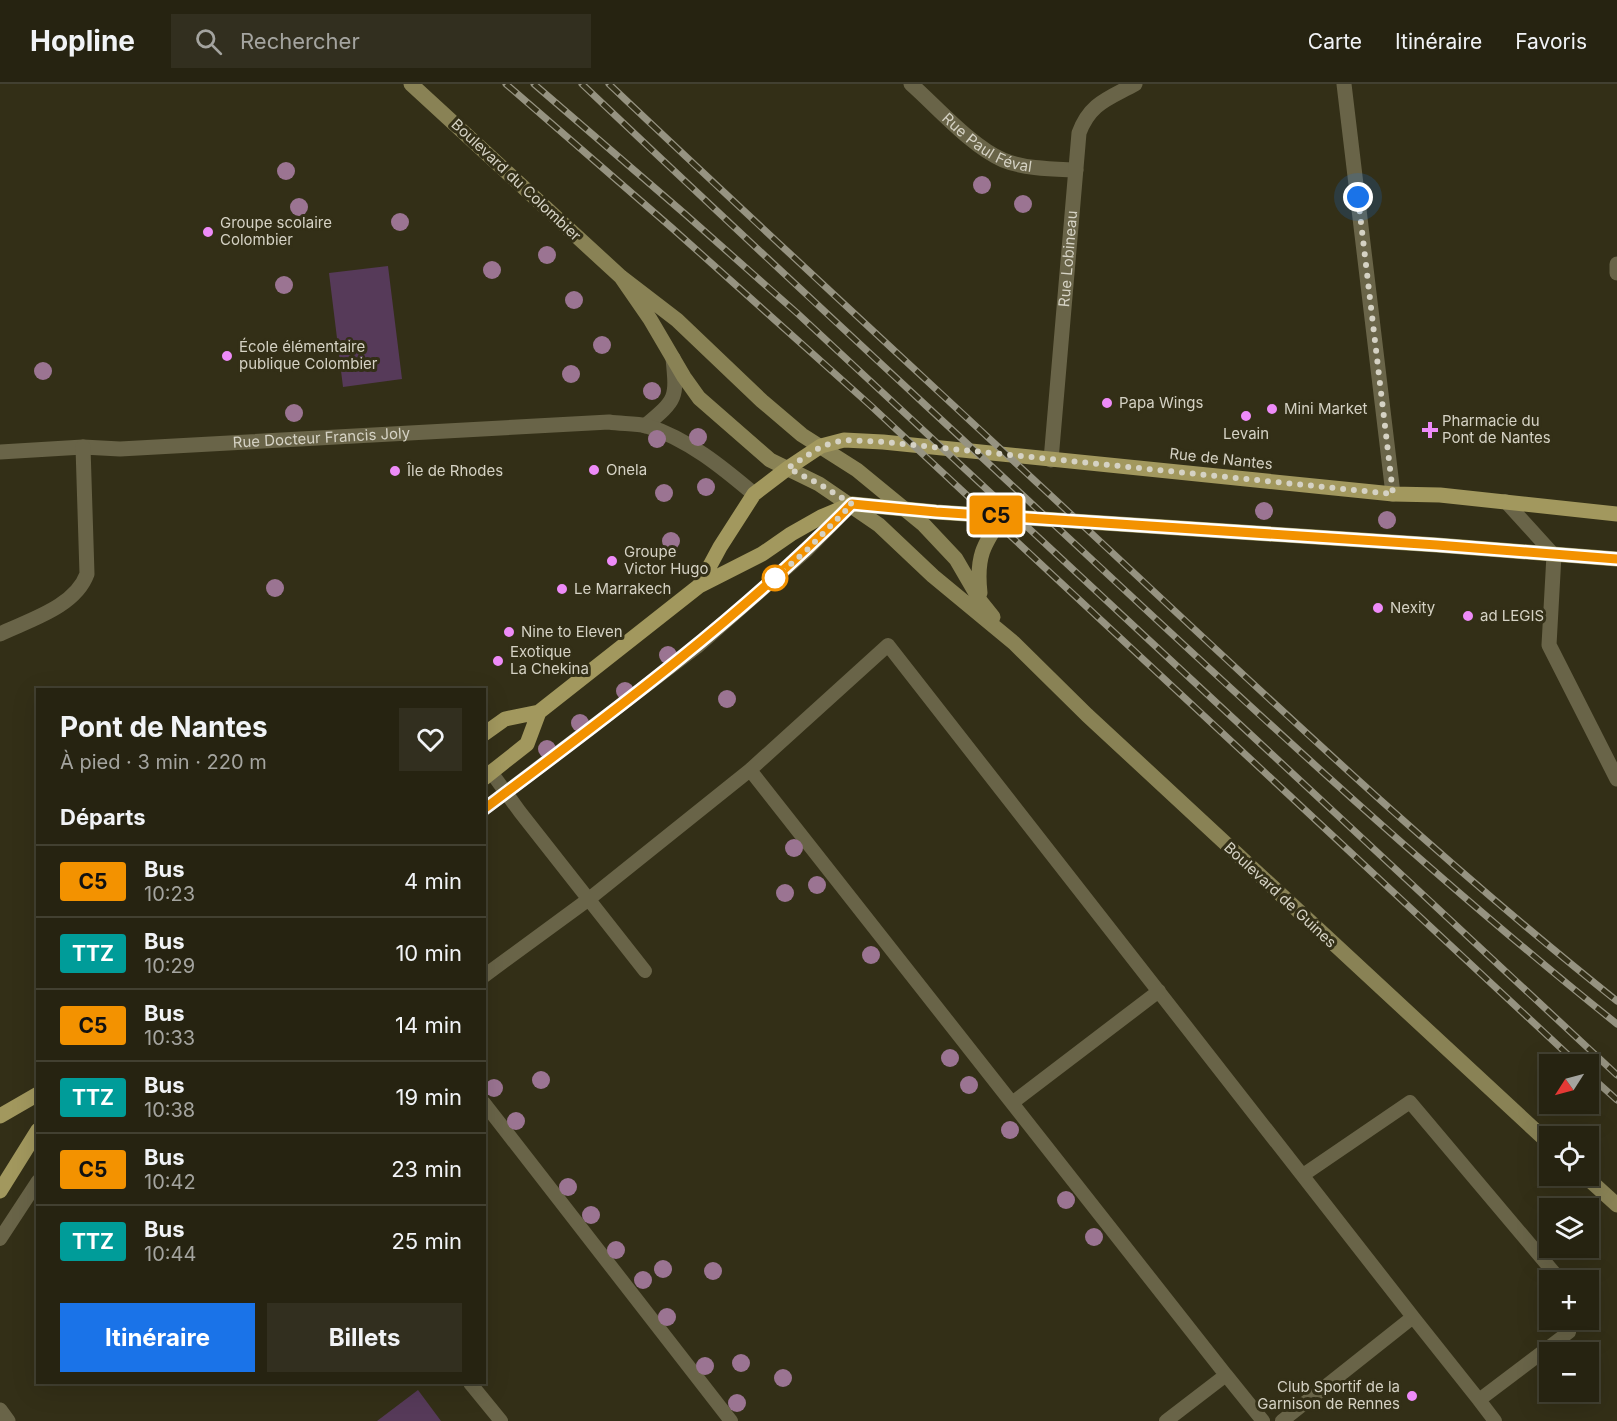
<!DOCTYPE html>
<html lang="fr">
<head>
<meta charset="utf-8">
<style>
  :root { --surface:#262311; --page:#322f1f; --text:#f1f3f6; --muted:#a4a49f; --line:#424031; --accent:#1a73e8 }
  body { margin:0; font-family:Inter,sans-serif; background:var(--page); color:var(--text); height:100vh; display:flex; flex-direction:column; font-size:22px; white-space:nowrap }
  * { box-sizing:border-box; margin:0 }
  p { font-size:20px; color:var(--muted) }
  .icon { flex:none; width:33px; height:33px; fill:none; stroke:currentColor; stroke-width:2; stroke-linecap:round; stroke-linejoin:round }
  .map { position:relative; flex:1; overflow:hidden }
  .details { position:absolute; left:36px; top:604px; width:450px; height:696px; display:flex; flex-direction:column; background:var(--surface); border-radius:0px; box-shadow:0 6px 24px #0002,0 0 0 2px var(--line) }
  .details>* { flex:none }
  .badge { padding:0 12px; border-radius:4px; font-size:21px; line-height:39px }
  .needle { width:39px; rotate:234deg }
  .fabs { position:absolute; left:1539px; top:970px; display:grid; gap:12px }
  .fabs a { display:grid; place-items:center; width:60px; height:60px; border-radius:0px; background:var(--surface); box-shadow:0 6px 24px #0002,0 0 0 2px var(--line); font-size:30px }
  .you { position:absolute; width:30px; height:30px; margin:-15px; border:4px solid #fff; border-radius:50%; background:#1a73e8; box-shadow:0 0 0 9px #1a73e833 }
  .map>.badge { position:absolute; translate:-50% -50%; box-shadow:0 0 0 3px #fff }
  h2 { padding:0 24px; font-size:22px; line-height:54px }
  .round { display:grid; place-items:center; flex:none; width:63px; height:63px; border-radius:0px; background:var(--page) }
  .overview { display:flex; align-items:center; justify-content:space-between; height:102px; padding:0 24px }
  h1 { font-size:28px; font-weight:700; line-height:45px }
  .action { display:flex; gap:12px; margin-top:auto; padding:12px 24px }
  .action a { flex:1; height:69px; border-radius:0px; background:var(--accent); color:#fff; font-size:24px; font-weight:700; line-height:69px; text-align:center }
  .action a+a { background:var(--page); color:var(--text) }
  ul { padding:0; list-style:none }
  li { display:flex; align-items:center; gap:18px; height:72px; padding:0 24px; border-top:2px solid var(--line) }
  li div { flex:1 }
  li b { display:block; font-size:22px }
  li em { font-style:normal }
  li .badge { min-width:66px; font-weight:700; text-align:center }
  header { display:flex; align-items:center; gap:36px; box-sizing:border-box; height:84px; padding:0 30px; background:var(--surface); border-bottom:2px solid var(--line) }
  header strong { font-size:28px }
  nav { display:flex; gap:33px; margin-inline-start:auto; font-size:21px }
  .search { width:420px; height:54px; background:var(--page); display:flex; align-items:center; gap:15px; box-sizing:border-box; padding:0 21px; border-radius:0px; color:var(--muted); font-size:22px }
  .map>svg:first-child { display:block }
  .green { fill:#563a59 }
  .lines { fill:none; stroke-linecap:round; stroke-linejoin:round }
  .lane { stroke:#696448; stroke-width:14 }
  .street { stroke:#696448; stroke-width:15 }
  .secondary { stroke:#898255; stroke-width:15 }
  .primary { stroke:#a2985e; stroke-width:15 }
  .rail-casing { stroke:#969381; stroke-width:7 }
  .rail { stroke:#332f17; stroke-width:4.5; stroke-dasharray:14; stroke-linecap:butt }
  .tree { fill:#9b7492 }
  .line-casing { stroke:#fff; stroke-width:14 }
  .line { stroke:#f39200; stroke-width:9 }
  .walk { stroke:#d5d2c4; stroke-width:6; stroke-dasharray:0 10.8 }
  .poi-dot { fill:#ee8bf8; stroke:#332f17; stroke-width:2 }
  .stop-dot { fill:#fff; stroke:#f39200; stroke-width:3 }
  .labels { text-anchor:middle; stroke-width:6; stroke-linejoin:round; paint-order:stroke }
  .street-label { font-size:15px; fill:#d5d2c4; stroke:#332f17 }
  .poi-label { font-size:15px; fill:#d5d2c4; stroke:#332f17; text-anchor:start }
</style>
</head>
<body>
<header>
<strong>Hopline</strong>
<div class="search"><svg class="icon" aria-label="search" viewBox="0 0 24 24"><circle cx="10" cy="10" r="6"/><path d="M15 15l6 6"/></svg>Rechercher</div>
<nav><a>Carte</a><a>Itinéraire</a><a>Favoris</a></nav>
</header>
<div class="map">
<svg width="1617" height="1337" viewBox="0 0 1617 1337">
  <rect width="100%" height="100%" fill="#332f17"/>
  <!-- green -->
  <path class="green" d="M388 182 402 295 343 303 329 189Z
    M418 1306 441 1337H377Z"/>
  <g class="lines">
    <!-- lane -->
    <path class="lane" d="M1505 417 1554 471
      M750 686 888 561 1413 1233 1282 1337
      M491 688 520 728 645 887
      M484 725 697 563 806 467 852 420
      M484 892 589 815 750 686 1226 1291 1166 1337
      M484 1019 731 1337
      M1012 1019 1159 907
      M1303 1091 1410 1018 1561 1197
      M0 1155 38 1097
      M1413 1233 1479 1316 1569 1248 1571 1236
      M1226 1291 1263 1337
      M470 1299 501 1337
      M1479 1316 1495 1337"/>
    <!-- street -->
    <g class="street">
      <path id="s1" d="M911 0C937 23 972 63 1003 76 1025 85 1053 85 1076 86"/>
      <path d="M1344 0 1393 410"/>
      <path d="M1617 180V189"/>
      <path d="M645 342C677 315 677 315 673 274"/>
      <path id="s2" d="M0 368 83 363 120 365 609 338C621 340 635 339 647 342 688 355 722 383 754 410"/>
      <path id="s3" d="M1051 376 1079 49C1090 19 1108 15 1135 0"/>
      <path d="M1554 471 1549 561 1617 695"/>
      <path d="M0 550C29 536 75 523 87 490L83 363"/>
      <path d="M0 1326 8 1337"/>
    </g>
    <!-- secondary -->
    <path class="secondary" d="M411 0 621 193 677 236 762 317 802 351 857 386 924 441 956 475 981 518 993 533
      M621 193 650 235 684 293 699 314 770 376 819 400 879 441 933 492 1014 559 1087 631 1550 1060
      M980 509C976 473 983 461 1003 432
      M1585 1092 1617 1121"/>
    <!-- primary -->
    <path class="primary" d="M699 502 720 463 754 410 788 384 821 362 844 356 883 358 1393 410 1440 411 1617 430
      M484 650 505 635 539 628 699 502 762 470 791 450 821 433 852 420 936 428 1437 461 1617 475
      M484 694 527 660 539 628
      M0 1032 38 1010
      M0 1107 38 1046"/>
    <!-- rail casing -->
    <g class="rail-casing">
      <path id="rail" d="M506 0 672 144 870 321 1579 981
        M534 0 685 130 797 229 1617 991
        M582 0C740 150 901 298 1060 446 1242 615 1423 785 1617 940
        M609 0C768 151 930 299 1090 448 1262 608 1433 771 1617 917
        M1588 990 1617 1016"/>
    </g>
    <!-- rail -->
    <use href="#rail" class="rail"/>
  </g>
  <!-- trees -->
  <g class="tree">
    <circle cx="286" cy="87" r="9"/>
    <circle cx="982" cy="101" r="9"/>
    <circle cx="1023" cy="120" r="9"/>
    <circle cx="299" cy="123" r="9"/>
    <circle cx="400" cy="138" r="9"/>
    <circle cx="547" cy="171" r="9"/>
    <circle cx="492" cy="186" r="9"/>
    <circle cx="284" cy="201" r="9"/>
    <circle cx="574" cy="216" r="9"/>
    <circle cx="602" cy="261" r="9"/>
    <circle cx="43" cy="287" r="9"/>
    <circle cx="571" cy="290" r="9"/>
    <circle cx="652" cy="307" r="9"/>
    <circle cx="294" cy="329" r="9"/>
    <circle cx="698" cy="353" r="9"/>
    <circle cx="657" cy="355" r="9"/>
    <circle cx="706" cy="403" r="9"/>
    <circle cx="664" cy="409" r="9"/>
    <circle cx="1264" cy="427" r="9"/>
    <circle cx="1387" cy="436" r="9"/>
    <circle cx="671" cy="457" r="9"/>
    <circle cx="275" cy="504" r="9"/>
    <circle cx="668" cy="571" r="9"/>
    <circle cx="625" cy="607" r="9"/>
    <circle cx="727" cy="615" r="9"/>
    <circle cx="580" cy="639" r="9"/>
    <circle cx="547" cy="665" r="9"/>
    <circle cx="794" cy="764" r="9"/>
    <circle cx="817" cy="801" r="9"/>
    <circle cx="785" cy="809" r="9"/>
    <circle cx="871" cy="871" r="9"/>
    <circle cx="950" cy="974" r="9"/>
    <circle cx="541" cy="996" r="9"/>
    <circle cx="969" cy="1001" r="9"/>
    <circle cx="494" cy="1004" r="9"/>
    <circle cx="516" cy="1037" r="9"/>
    <circle cx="1010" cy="1046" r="9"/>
    <circle cx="568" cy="1103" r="9"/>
    <circle cx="1066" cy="1116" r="9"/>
    <circle cx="591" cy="1131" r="9"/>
    <circle cx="1094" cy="1153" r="9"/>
    <circle cx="616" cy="1166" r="9"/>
    <circle cx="663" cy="1185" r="9"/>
    <circle cx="713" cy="1187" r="9"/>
    <circle cx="643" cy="1196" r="9"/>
    <circle cx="667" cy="1233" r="9"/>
    <circle cx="741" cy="1279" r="9"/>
    <circle cx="705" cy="1282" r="9"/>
    <circle cx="783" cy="1294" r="9"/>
    <circle cx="737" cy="1319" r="9"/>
  </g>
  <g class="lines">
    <!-- line casing -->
    <g class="line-casing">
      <path id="line" d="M484 725C612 629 740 534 852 420L936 428 1437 461 1617 475"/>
    </g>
    <!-- line -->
    <use href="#line" class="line"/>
    <!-- walk -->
    <path class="walk" d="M775 494 806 467 852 420 819 400 788 384 822 362 844 356 884 358 1393 410 1358 113"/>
  </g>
  <!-- markers -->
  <g class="poi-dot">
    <circle cx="208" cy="148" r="6"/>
    <circle cx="227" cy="272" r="6"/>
    <circle cx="1107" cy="319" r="6"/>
    <circle cx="1272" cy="325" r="6"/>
    <circle cx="1246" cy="332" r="6"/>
    <path d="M1427 337h6v6h6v6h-6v6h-6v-6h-6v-6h6z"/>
    <circle cx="594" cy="386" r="6"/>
    <circle cx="395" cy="387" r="6"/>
    <circle cx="612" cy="477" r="6"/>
    <circle cx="562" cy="505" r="6"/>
    <circle cx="1378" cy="524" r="6"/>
    <circle cx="1468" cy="532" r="6"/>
    <circle cx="509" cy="548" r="6"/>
    <circle cx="498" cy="577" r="6"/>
    <circle cx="1412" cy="1312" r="6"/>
  </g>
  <circle class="stop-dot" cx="775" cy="494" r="12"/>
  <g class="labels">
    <!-- street labels -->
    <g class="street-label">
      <text dy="5" stroke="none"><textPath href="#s1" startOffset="98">Rue Paul Féval</textPath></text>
      <text transform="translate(516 96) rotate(43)" y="5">Boulevard du Colombier</text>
      <text dy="5" stroke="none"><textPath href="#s3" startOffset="202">Rue Lobineau</textPath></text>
      <text dy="5" stroke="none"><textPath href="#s2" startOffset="322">Rue Docteur Francis Joly</textPath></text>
      <text transform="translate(1221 375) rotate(6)" y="5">Rue de Nantes</text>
      <text transform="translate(1280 811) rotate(43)" y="5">Boulevard de Guines</text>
    </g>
    <!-- poi labels -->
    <g class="poi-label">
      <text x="220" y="144">Groupe scolaire<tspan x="220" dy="17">Colombier</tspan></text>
      <text x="239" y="268">École élémentaire<tspan x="239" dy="17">publique Colombier</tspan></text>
      <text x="1119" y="324">Papa Wings</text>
      <text x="1284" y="330">Mini Market</text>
      <text x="1442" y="342">Pharmacie du<tspan x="1442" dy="17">Pont de Nantes</tspan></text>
      <text x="1246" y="355" text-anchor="middle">Levain</text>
      <text x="606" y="391">Onela</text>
      <text x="407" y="392">Île de Rhodes</text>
      <text x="624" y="473">Groupe<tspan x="624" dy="17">Victor Hugo</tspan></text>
      <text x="574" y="510">Le Marrakech</text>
      <text x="1390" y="529">Nexity</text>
      <text x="1480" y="537">ad LEGIS</text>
      <text x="521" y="553">Nine to Eleven</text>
      <text x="510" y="573">Exotique<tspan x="510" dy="17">La Chekina</tspan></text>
      <text x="1400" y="1308" text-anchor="end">Club Sportif de la<tspan x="1400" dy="17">Garnison de Rennes</tspan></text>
    </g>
  </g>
</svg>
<div class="fabs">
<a><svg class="needle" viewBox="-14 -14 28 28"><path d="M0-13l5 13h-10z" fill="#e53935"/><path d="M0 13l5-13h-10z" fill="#a4a49f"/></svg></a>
<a><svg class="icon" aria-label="locate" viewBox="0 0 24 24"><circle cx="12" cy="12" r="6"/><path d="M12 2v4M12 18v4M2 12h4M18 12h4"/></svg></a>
<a><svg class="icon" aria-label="layers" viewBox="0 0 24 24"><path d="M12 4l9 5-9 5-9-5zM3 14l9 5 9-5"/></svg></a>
<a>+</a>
<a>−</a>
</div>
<div class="you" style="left:1358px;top:113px"></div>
<b class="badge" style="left:996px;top:431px;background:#f39200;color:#111">C5</b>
<section class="details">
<div class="overview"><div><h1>Pont de Nantes</h1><p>À pied · 3 min · 220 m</p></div><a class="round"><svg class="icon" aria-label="heart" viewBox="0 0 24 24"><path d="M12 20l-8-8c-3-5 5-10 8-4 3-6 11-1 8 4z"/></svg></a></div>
<h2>Départs</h2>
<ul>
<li><span class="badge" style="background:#f39200;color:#111">C5</span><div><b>Bus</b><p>10:23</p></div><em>4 min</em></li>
<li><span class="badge" style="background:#009c99;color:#fff">TTZ</span><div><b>Bus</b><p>10:29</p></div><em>10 min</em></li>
<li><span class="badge" style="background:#f39200;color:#111">C5</span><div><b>Bus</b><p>10:33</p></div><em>14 min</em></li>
<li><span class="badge" style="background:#009c99;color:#fff">TTZ</span><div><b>Bus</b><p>10:38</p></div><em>19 min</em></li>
<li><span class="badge" style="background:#f39200;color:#111">C5</span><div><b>Bus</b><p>10:42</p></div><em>23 min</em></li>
<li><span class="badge" style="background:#009c99;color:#fff">TTZ</span><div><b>Bus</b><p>10:44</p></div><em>25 min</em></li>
</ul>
<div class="action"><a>Itinéraire</a><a>Billets</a></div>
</section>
</div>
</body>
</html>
